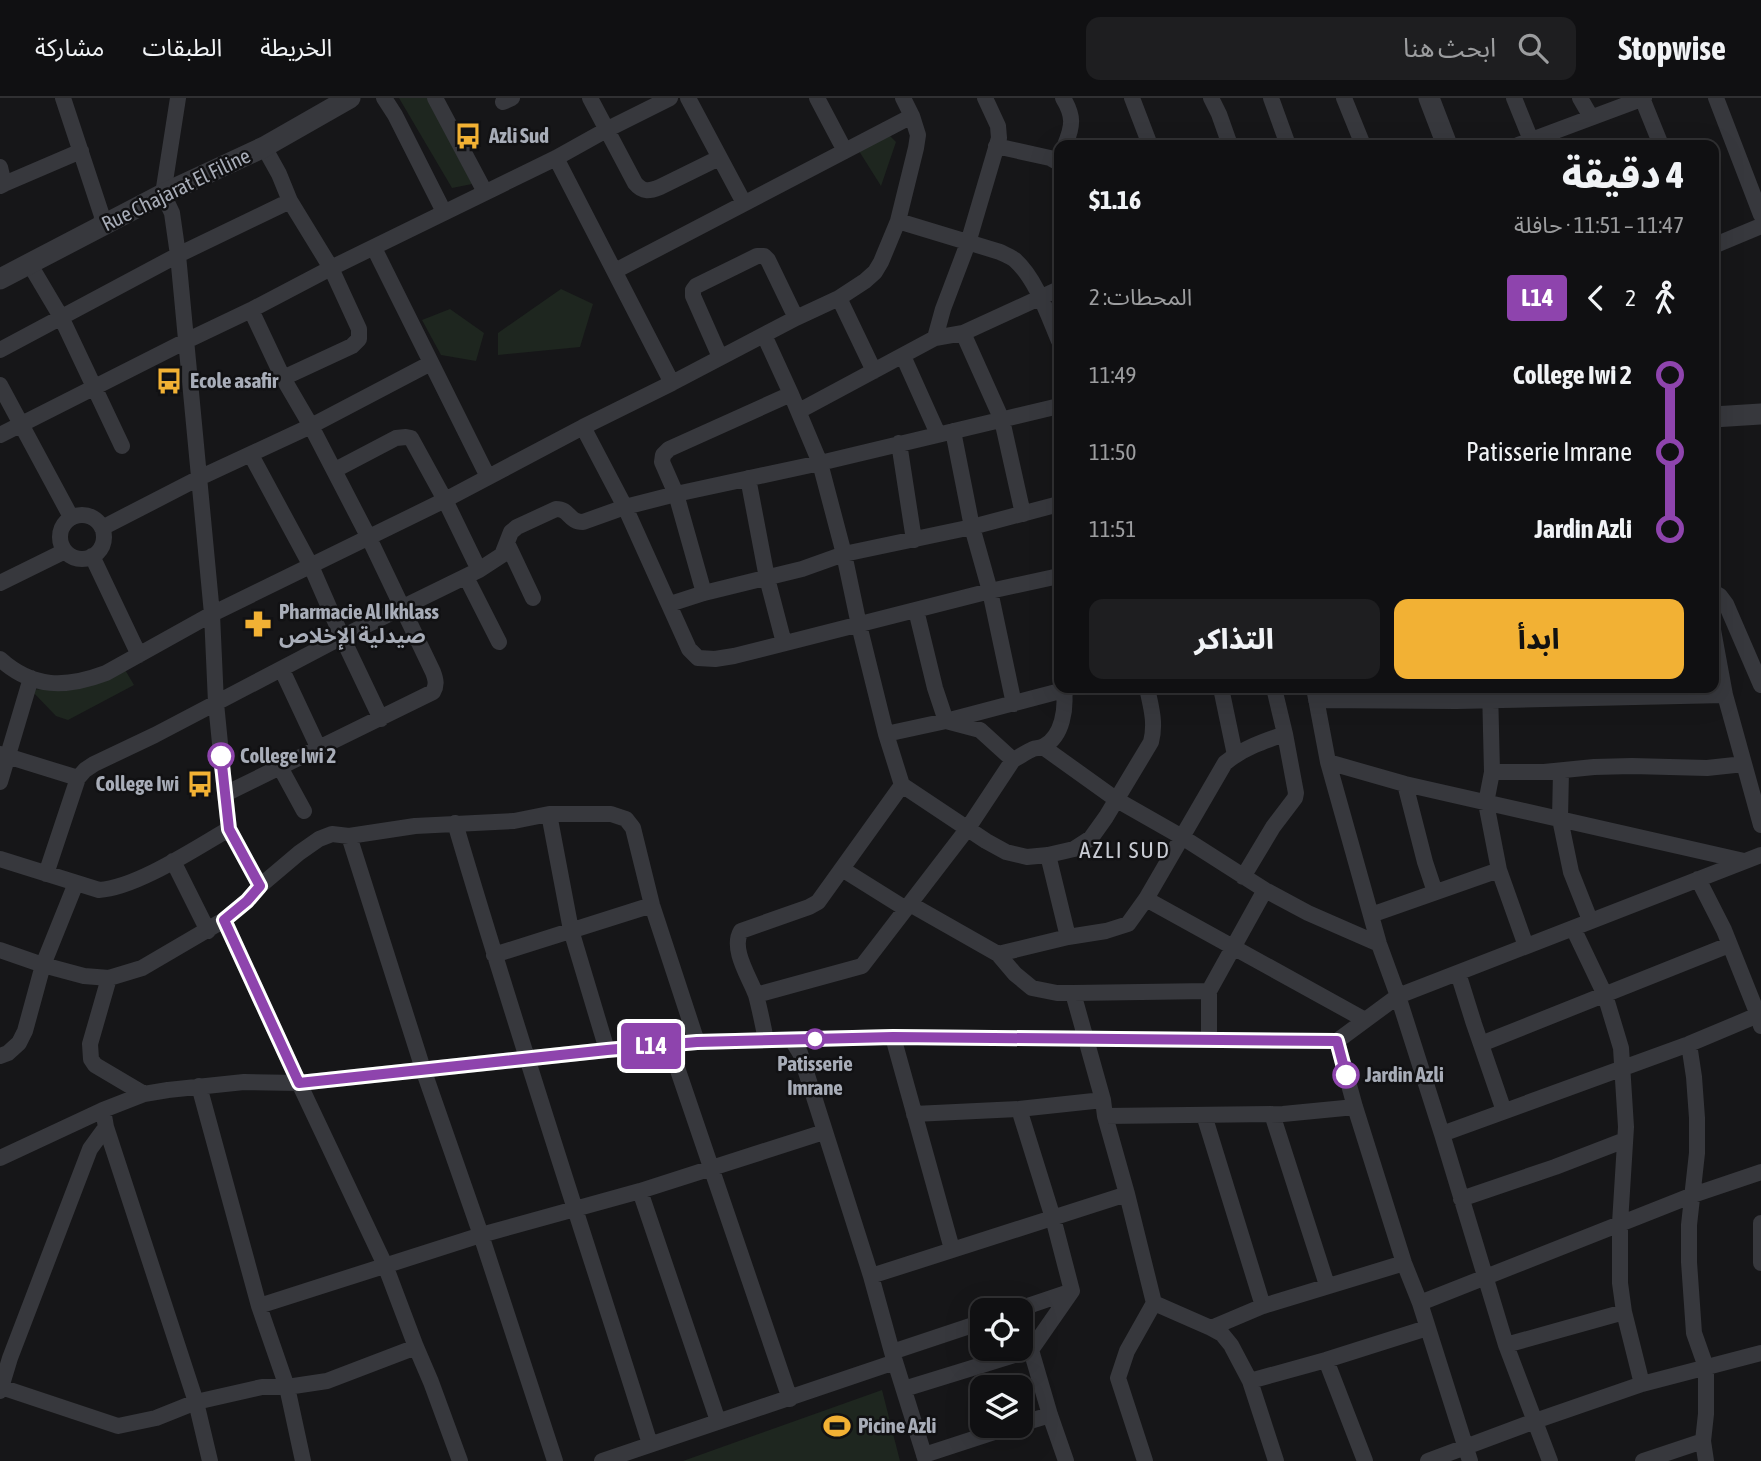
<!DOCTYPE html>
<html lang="ar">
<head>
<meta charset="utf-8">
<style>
  :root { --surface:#101012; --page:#1e1e20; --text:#f1f3f6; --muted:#9c9d9f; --line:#303032; --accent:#f2b134 }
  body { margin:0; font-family:"Asap Condensed","Noto Sans Arabic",sans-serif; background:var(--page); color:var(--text); direction:rtl; height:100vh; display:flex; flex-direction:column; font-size:26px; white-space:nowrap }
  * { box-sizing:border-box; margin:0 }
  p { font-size:23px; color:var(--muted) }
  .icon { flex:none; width:38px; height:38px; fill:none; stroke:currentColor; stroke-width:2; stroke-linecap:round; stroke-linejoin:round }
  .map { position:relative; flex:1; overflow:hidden; direction:ltr }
  .sheet { position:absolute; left:1054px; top:42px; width:665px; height:553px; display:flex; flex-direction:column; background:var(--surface); border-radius:14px; box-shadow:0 7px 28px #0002,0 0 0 2px var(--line); direction:rtl }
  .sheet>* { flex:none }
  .badge { padding:0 14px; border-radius:5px; font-size:24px; line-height:46px }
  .buttons { position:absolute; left:970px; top:1200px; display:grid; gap:14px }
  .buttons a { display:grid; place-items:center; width:63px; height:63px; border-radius:14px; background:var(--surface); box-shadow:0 7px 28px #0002,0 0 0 2px var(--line); font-size:35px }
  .map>.badge { position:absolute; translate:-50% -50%; box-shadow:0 0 0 4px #fff }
  .legs { display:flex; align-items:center; gap:10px; height:77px; padding:0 35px; font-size:23px }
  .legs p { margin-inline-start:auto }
  .headline { display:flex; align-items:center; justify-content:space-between; height:119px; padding:0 35px }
  h1 { font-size:38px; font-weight:800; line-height:52px }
  .action { display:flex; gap:14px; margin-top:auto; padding:14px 35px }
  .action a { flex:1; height:80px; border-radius:14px; background:var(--accent); color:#111; font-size:28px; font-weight:800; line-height:80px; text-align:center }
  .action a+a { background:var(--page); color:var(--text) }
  ul { padding:0 35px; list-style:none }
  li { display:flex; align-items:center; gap:24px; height:77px; font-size:26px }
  li i { display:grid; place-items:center; width:10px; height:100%; margin:0 9px; background:currentColor }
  li i::after { content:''; width:18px; height:18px; margin:-9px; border:5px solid; border-radius:50%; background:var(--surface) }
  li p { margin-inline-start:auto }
  li:first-child i { background:linear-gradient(#0000 50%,currentColor 0) }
  li:last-child i { background:linear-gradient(currentColor 50%,#0000 0) }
  header { display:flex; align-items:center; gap:42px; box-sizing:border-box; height:98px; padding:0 35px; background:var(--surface); border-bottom:2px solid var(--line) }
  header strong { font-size:33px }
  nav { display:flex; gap:38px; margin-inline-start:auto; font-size:24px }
  .search { width:490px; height:63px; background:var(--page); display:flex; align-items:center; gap:18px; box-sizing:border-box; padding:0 24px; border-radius:14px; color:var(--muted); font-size:26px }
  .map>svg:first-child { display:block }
  .green { fill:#1e261f }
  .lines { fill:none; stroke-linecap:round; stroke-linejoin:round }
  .minor { stroke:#37383d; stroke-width:16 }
  .tertiary { stroke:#37383d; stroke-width:21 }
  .line-1-casing { stroke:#fff; stroke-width:16 }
  .line-1 { stroke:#8e44ad; stroke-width:10 }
  .stop-1-dot { fill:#fff; stroke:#8e44ad; stroke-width:3.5 }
  .labels { text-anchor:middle; stroke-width:5; stroke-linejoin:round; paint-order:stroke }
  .poi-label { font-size:21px; font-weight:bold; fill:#a8adb8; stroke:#111113; text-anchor:start }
  .street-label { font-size:21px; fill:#a8adb8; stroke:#111113 }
  .stop-label { font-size:21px; font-weight:bold; fill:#a8adb8; stroke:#111113; text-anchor:start }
  .neighbourhood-label { font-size:23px; letter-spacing:2px; fill:#c9ccd4; stroke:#111113 }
</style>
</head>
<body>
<header>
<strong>Stopwise</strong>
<div class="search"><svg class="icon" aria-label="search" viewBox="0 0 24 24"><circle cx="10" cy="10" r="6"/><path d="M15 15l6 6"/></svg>ابحث هنا</div>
<nav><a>الخريطة</a><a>الطبقات</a><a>مشاركة</a></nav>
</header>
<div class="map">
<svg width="1761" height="1363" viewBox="0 0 1761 1363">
  <rect width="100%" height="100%" fill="#161618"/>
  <!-- green -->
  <path class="green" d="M399 0H427L472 86 452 90Z
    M887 35 896 44 881 88 859 53Z
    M561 191 593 206 580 249 498 257V235Z
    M450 211 484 235 476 263 441 257 422 222Z
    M124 570 134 587 68 622 56 618 31 592 62 589Z
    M882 1292 900 1363H683Z"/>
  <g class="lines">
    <!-- minor -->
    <path class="minor" d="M63 0 102 118 101 129
      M178 0 163 96 172 115 178 157 212 516 216 605 225 696 229 731 260 788
      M384 0 395 17 444 114
      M435 0 485 94
      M590 0 635 85C643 95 650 93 660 89L719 60
      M688 0 744 105
      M817 0 845 53
      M1063 0C1074 18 1073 28 1065 47
      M1132 0 1150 47
      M1211 0 1219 16 1230 47
      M1271 0 1288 47
      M1344 0 1363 47
      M1514 0 1533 47
      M1580 0 1591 19
      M1642 0 1661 47
      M1716 0 1761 117
      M503 4 512 0
      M1518 47 1644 0
      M996 48 1050 60 1059 65
      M264 49 279 76 290 103 331 170 359 231V241L352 248 283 280
      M556 60 672 285
      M0 69 4 86 0 88
      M4 86 81 53
      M898 123 1000 154C1004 156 1011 159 1015 162 1036 181 1048 217 1059 243
      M1713 148 1761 128
      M374 150 488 379
      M29 165 61 219 122 348
      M615 173 912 18
      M839 200 874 273
      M963 235 1059 191
      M764 237 791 296 820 365 844 456 859 527 886 636 902 687 986 743 1006 754 1027 759 1048 757 1074 751 1091 740 1106 719 1151 644C1156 625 1151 609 1147 590
      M935 240 963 235 1002 322 1023 416
      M0 252 178 157 290 103
      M903 258 938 336
      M720 259 693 198V192L696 188 757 158H764L768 162 796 220
      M0 287 71 419
      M799 313 935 240 943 211 968 145 999 40 998 28 985 0
      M583 329 625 409 689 551 698 560 715 561 734 558 990 493 1059 478
      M953 333 972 429 990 493 1014 606
      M0 337 186 243 251 212 331 170 556 60 608 31 670 0
      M899 345 914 442
      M251 357 311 468 342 539 381 621
      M335 372 396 340 406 339 411 340 445 402 479 472
      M748 380 767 480 784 545
      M60 439a22 22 0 1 1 44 0a22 22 0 1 1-44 0Z
      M102 430 199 380 311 328 431 265
      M507 445 533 500
      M92 458 139 557
      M466 479 499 544
      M0 485 65 453
      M1713 494 1720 498 1726 506 1761 587
      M704 495 676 396 662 364 663 357 669 351 791 296
      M670 506 704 495 802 471 844 456 972 429 1059 406
      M916 512 935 590 946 623 980 632 1013 662C1019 659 1026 654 1033 651 1036 650 1041 650 1044 648 1063 638 1066 610 1064 592L1070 590
      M1713 532 1725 597 1761 727
      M0 561C33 591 66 590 106 575L212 516 445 402 583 329 672 285 796 220 839 200 865 183 875 174 881 164 898 123 916 50 918 37 912 18 903 0
      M282 572 319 651
      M1221 590 1235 657
      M1314 590 1328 664 1379 846 1398 898 1442 1036 1506 1247 1550 1363
      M1490 590 1492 674 1486 705 1499 772 1526 848
      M1316 602 1456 603 1725 597
      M886 636 946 623 1064 592
      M1043 649 1117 702 1182 739 1265 792 1308 815 1379 846
      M0 656 78 680
      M1328 664 1405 686 1744 763
      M280 669 304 713
      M1561 673 1560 721 1571 774 1590 822
      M1492 674H1544L1594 669 1632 668 1707 670 1744 666
      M0 684 31 580
      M1405 686 1425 764 1435 794
      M225 696 433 594C437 587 436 582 433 574L369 440 311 328 283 280 251 212
      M549 716 571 832 607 952
      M455 725C516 933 585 1139 650 1346
      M349 738 423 971 481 1137 555 1363
      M1048 757 1068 839
      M0 761 99 792C136 790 196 750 229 731
      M173 763 208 833
      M842 771 906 811
      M46 776 78 680 85 672 94 666 155 637 342 539 479 472 502 457 511 434 517 429 556 411C570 411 568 424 583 424L625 409 676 396 820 365 1059 308
      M1243 779 1273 729 1295 700 1296 695 1285 636 1274 590
      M1698 781 1724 832 1758 917 1761 928
      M1146 801 1365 922
      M910 806 998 856 1015 876 1032 890 1057 895H1073L1103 1002 1105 1018 1127 1096 1154 1205 1127 1253 1118 1280 1145 1363
      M1371 817 1499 772
      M224 822 299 985 385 1167 416 1249 431 1284 460 1363
      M1573 830 1605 897 1621 950 1626 1029 1620 1125V1185L1624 1214 1642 1286
      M0 852 43 867 84 878 109 880 142 870 224 822 247 803 260 788 299 755 319 741 332 736 349 738 415 728 514 723 549 716H611L626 721 633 730 652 807 697 944
      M998 856 1068 839 1106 833 1128 826 1146 801 1225 665C1243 650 1264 643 1285 636
      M494 857 652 807
      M1458 875 1474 926 1504 1013
      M109 880 90 946 91 961 95 967 144 996
      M1073 895 1209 893
      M756 897 862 868 968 730 1013 662
      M893 939 952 1151
      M1209 941V893L1265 792
      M766 942C763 927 760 912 756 897 750 880 730 851 741 833L809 809 818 804 902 687
      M792 942 800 955 871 1178 892 1254 926 1363
      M1337 943 1355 1009 1404 1165 1420 1205 1470 1363
      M669 946 790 1301
      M1481 946 1729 847
      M1689 946 1694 979 1697 1020V1055L1689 1127V1164L1694 1235 1706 1269V1316L1703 1343 1706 1363
      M0 958 8 955 19 945 25 933 43 867 76 785
      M199 988 259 1208 287 1289 303 1363
      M103 1012 106 1029 196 1304 210 1363
      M914 1016 1019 1011 1103 1002
      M1272 1016 1327 1187
      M1204 1017 1263 1208
      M1105 1018 1283 1016 1355 1009
      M1442 1036 1689 946 1758 917
      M0 1060 103 1012 144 996 168 992 244 984 299 985 607 952 697 944 893 939 1337 943 1398 898 1761 757
      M640 1093 718 1323
      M1461 1101 1555 1069 1625 1042
      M1761 1125V1165
      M871 1178 1127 1096
      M1154 1205 1211 1230 1222 1236 1231 1247 1250 1283 1276 1363
      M1420 1205 1693 1097 1761 1074
      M259 1208 481 1137 640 1093 824 1034
      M1013 1213 1072 1193
      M1211 1230 1263 1208 1404 1165
      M1506 1247 1624 1214
      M1031 1252 1050 1317 1066 1363
      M892 1254 982 1224
      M1326 1262 1365 1363
      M1250 1283 1326 1262 1427 1230
      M1 1289 118 1328 156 1320 196 1304 262 1289H287L327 1283 416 1249
      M904 1291 1031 1252 1072 1193 1053 1120 1019 1011
      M0 1293 10 1260 90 1051 106 1029
      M1020 1326 1050 1317
      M924 1357 1013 1328
      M602 1363 895 1264
      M1428 1363 1535 1323 1642 1286 1761 1255
      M1643 1363 1703 1343"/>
    <!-- tertiary -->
    <path class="tertiary" d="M1429 0 1447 47
      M0 181 163 96 264 49 350 0
      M1713 319 1761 316"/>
  </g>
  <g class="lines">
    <!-- line-1 casing -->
    <g class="line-1-casing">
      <path id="line-1" d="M221 658 229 731 260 788 247 803 224 822 299 985 607 952 697 944 893 939 1337 943 1346 977"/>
    </g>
    <!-- line-1 -->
    <use href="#line-1" class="line-1"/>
  </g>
  <!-- icons -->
  <defs>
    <g id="bus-bare" transform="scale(2.1)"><path d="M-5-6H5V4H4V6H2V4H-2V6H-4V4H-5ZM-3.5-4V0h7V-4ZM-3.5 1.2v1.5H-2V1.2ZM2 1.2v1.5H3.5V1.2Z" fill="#f2b134" stroke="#111113" stroke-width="2.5" paint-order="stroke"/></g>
    <g id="pharmacy-bare" transform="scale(2.1)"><path d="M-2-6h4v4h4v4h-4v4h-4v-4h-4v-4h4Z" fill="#f2b134" stroke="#111113" stroke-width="2.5" paint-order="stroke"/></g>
    <g id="stadium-bare" transform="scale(2.1)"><path d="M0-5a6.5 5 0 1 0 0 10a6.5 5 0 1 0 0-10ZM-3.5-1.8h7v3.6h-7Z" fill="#f2b134" stroke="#111113" stroke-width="2.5" paint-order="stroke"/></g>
  </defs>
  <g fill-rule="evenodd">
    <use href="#bus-bare" x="468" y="38"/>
    <use href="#bus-bare" x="169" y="283"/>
    <use href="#pharmacy-bare" x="258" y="526"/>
    <use href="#bus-bare" x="200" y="686"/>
    <use href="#stadium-bare" x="837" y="1328"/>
  </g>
  <!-- markers -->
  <g class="stop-1-dot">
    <circle cx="221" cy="658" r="12"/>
    <circle cx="815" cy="941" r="9"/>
    <circle cx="1346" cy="977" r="12"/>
  </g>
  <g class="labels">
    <!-- poi labels -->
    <g class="poi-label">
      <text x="489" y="45">Azli Sud</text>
      <text x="190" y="290">Ecole asafir</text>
      <text x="279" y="521">Pharmacie Al Ikhlass<tspan x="279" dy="24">صيدلية الإخلاص</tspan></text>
      <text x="179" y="693" text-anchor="end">College Iwi</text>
      <text x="858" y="1335">Picine Azli</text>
    </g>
    <!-- street labels -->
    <g class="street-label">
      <text transform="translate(176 92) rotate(-26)" y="7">Rue Chajarat El Filine</text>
    </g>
    <!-- stop labels -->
    <g class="stop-label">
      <text x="240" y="665">College Iwi 2</text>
      <text x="815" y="973" text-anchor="middle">Patisserie<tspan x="815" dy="24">Imrane</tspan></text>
      <text x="1365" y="984">Jardin Azli</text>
    </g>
    <!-- neighbourhood labels -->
    <g class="neighbourhood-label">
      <text x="1125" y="760">AZLI SUD</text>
    </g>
  </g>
</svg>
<div class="buttons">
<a><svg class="icon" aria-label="locate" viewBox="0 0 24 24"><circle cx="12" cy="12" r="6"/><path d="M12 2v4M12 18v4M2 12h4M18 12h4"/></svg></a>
<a><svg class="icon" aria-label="layers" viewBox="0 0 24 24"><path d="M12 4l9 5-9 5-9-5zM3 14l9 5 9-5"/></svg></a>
</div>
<b class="badge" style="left:651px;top:948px;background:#8e44ad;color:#fff">L14</b>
<section class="sheet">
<div class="headline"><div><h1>4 دقيقة</h1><p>11:47 – 11:51 · حافلة</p></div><b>$1.16</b></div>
<div class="legs"><svg class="icon" aria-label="walk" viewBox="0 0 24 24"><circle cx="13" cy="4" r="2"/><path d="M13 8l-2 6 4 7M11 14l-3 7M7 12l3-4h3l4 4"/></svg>2<svg class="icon" aria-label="back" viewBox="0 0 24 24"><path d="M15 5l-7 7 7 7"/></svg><b class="badge" style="background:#8e44ad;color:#fff">L14</b><p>المحطات: 2</p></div>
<ul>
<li><i style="color:#8e44ad"></i><b>College Iwi 2</b><p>11:49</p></li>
<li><i style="color:#8e44ad"></i><span>Patisserie Imrane</span><p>11:50</p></li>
<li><i style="color:#8e44ad"></i><b>Jardin Azli</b><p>11:51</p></li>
</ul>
<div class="action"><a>ابدأ</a><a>التذاكر</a></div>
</section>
</div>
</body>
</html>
